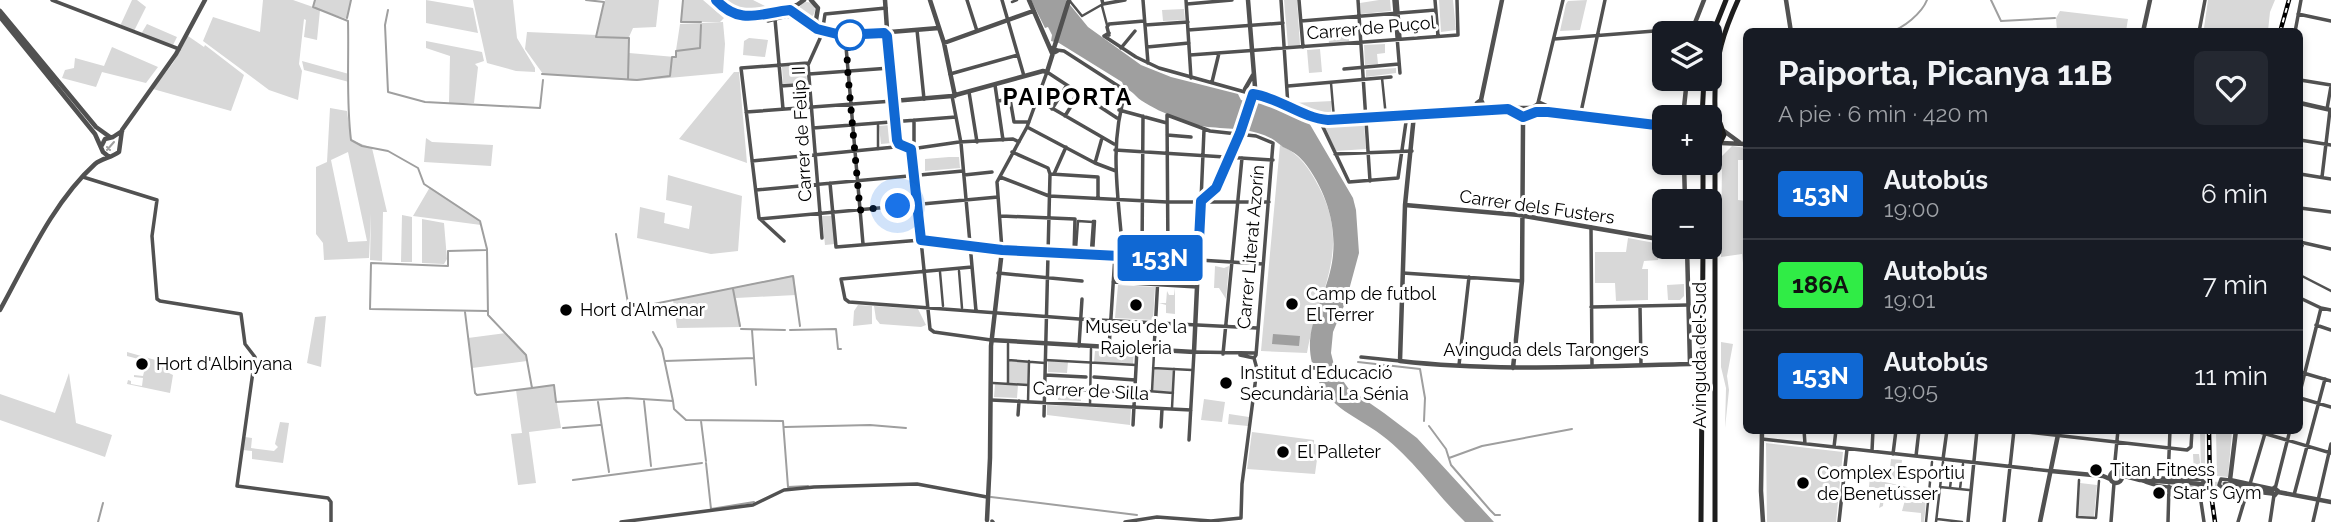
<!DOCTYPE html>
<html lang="es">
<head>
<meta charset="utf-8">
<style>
  :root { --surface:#171b24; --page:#242831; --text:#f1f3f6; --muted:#9ea1a6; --line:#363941 }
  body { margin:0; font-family:Raleway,sans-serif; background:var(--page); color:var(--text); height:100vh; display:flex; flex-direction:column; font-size:26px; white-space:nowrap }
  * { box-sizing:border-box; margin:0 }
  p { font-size:23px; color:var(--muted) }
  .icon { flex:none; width:38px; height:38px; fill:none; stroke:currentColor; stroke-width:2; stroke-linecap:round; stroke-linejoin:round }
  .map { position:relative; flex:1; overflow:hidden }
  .side { position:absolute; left:1743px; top:28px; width:560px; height:406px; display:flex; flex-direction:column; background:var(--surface); border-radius:10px; box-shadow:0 4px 10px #0003 }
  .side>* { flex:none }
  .badge { padding:0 14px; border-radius:5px; font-size:24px; line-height:46px }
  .fabs { position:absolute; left:1652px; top:21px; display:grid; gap:14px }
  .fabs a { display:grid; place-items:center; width:70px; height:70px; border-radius:10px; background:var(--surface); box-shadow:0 4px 10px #0003; font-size:35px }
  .you { position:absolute; width:35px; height:35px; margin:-18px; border:5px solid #fff; border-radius:50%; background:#1a73e8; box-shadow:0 0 0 10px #1a73e833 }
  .map>.badge { position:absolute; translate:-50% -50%; box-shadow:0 0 0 4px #fff }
  .round { display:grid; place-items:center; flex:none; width:74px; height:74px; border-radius:10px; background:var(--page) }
  .headline { display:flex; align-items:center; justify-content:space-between; height:119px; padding:0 35px }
  h1 { font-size:33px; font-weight:700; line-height:52px }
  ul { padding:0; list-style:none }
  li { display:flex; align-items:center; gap:21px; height:91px; padding:0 35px; border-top:2px solid var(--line) }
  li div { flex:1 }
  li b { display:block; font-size:26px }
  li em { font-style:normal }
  li .badge { min-width:77px; font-weight:700; text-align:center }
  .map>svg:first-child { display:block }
  .green { fill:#d8d8d8; fill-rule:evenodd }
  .water { fill:#9f9f9f }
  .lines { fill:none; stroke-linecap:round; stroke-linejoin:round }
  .stream { stroke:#9f9f9f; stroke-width:2 }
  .tertiary-tunnel { stroke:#d9d9d9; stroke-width:4.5; stroke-dasharray:4.5 2; stroke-linecap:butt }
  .pedestrian { stroke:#515151; stroke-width:2.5 }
  .minor { stroke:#515151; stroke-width:3.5 }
  .tertiary { stroke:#515151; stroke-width:4.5 }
  .secondary { stroke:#1e1e1e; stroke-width:5 }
  .rail-casing { stroke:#000; stroke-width:4.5 }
  .rail { stroke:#fff; stroke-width:2; stroke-dasharray:5; stroke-linecap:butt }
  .line-casing { stroke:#fff; stroke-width:16 }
  .line { stroke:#1068d3; stroke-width:10 }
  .walk { stroke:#000; stroke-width:7; stroke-dasharray:0 12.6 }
  .stop-dot { fill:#fff; stroke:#1068d3; stroke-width:3.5 }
  .poi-dot { fill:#000; stroke:#fff; stroke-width:2.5 }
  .labels { text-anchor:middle; stroke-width:6; stroke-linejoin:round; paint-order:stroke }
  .street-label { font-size:18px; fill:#000; stroke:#fff }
  .poi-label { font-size:18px; fill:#000; stroke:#fff; text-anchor:start }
  .district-label { font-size:24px; font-weight:bold; letter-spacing:2px; fill:#000; stroke:#fff }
</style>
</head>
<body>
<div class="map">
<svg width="2331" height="522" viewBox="0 0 2331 522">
  <rect width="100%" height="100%" fill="#fff"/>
  <!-- green -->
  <path class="green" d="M132 0H137L146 7 134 31 120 26Z
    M263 0H293L313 7 314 0H351L347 19 320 10 317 40 304 37 306 20 304 19 299 64 302 71 298 100 269 90 203 41 213 17 260 32Z
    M426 0 473 8 478 33 426 23Z
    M473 0H513L517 38 535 68V72L516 71 487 63Z
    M605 0H659L656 27 633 28 629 37V53L675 57 680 24 723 22 725 44 723 73 636 81 543 74 525 49 527 32 597 35Z
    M683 0H703L724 18 720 22H681Z
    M720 0H753L771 9C751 16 736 13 720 0Z
    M1284 0H1297L1300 45 1288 46Z
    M1379 0H1390L1391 11 1361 14 1360 3Z
    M1439 0H1453L1456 30 1441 32Z
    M1587 0 1580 30 1560 31 1566 4 1568 1Z
    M2208 0H2275L2270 12 2268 31H2220L2204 28Z
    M799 10a8 8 0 1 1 16 0a8 8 0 1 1-16 0Z
    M1184 9 1185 20 1163 21 1162 10Z
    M2060 11 2128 19 2126 31H2057L2056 18Z
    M147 24 177 37 173 45 141 34Z
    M1348 31 1349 41 1329 43 1328 32Z
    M188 36 204 47 205 45 244 75 231 111 153 89 173 63Z
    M749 38 768 40 765 57 743 55 744 41Z
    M426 41 482 52 484 61 475 64 478 67 474 103H449L450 56 426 48Z
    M1385 44V53L1377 54 1378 64 1365 65 1364 45Z
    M112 47 158 67 146 83 102 72 96 87 62 78 65 70 74 68 75 58 104 66Z
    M1320 49 1322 72 1309 73 1307 50Z
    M302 61 349 74V82L304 70Z
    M806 66 807 82 783 84 782 67Z
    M1396 68V73L1366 77V70Z
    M734 72H739L747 163 679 139Z
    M1332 101 1331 116 1319 115 1292 105 1293 103Z
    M330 108 347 111 351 140 372 148 387 212H383L382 261 370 260 371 213 369 258 324 260 323 243 316 234V167L327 162ZM348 152 367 241 348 242 331 160Z
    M890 125 892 143 881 144 879 126Z
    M1364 125 1366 149 1336 151 1324 127Z
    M426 138 432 142 493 145 491 166 424 162Z
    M1280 145C1300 154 1309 168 1319 187 1352 250 1318 291 1307 353L1261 351Z
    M1732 146 1746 148V160H1738V200L1746 201V290L1742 254 1721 257 1722 161V156Z
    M949 157H959L960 168 925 171V159Z
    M668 175 742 196 738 251 711 254 637 238 640 207 665 213 664 223 689 229 692 206 666 200Z
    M430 187 477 218 481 225 413 216Z
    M402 215 412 217V262H401Z
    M822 216H832L835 244 825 245Z
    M422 219 444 223 447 259 444 264 422 263Z
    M1628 238 1660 244 1658 260 1644 261 1642 269H1648V300L1616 301 1615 283H1595V252H1626Z
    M1215 266 1224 268 1229 266 1226 299 1219 288H1214Z
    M794 275 796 295 736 298 741 327 677 328 673 300Z
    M1684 284V296L1680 300H1668L1667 285Z
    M1118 285 1155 287 1153 320 1115 318Z
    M1175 288V314L1166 313V305L1159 303H1166L1167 291 1169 295H1174Z
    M858 305 872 306V324L853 326 854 311Z
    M874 306 918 309 926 325 921 327 880 324 876 319Z
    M326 316 321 367 307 363 315 317Z
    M506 333 526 354 527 361 472 368 468 338Z
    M1721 342 1733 344 1727 376 1729 390 1725 428 1726 388 1721 367Z
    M1095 351 1134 353 1133 364 1094 362Z
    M127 352 166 363 167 372 173 375 170 393 127 384 128 380 131 381V384L142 386 143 378 134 377V375L143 376 145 368 148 367 146 366V361L127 356Z
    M1009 361 1028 362V384L1008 383Z
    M1048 361 1068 362 1067 373 1048 372Z
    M1154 369 1173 370 1172 392 1153 391Z
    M69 373 76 423 112 435 105 457 0 420V394L55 413Z
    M995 384 1018 385 1017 398 994 397Z
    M554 385 561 428 529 432 536 483 518 485 511 434 522 433 516 390Z
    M1058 390 1081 391V401L1058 400Z
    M1204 399 1225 402 1222 422 1201 420Z
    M1047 405 1131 409 1130 425 1047 415Z
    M1229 414 1249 417 1248 426 1228 424Z
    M280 422 289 423 283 463 252 459V451L243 450 245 437 252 438 251 448 274 451 278 447 275 444Z
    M2200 431H2205V476L2194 474 2193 454H2199L2201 471Z
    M2216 431H2232L2228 477 2217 476Z
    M1252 432 1314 440V444L1319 445 1315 474 1247 469Z
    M1766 443 1843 452 1836 522H1767Z
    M1891 459 1902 460 1900 480 1889 479Z
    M1870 476 1872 479 1911 488 1910 492 1896 489V485L1885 484 1883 506 1879 508 1883 489 1869 487Z
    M2080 483 2097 485 2094 517 2077 516Z
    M1914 489C1930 494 1925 508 1924 522H1921V513L1902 511 1907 493 1919 495 1918 503H1922L1921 494 1913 492Z"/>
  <!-- water -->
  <path class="water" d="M1031 0H1066L1088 27 1141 65 1171 77 1238 94 1241 100 1256 104 1263 100 1305 116 1353 198 1356 210 1359 253 1346 301 1333 332 1331 353 1335 369 1348 388 1384 413 1417 438 1494 522H1465C1434 492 1412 456 1376 431 1356 417 1331 407 1320 384 1297 338 1319 315 1330 272 1340 234 1328 192 1304 162 1297 154 1292 151 1283 147 1280 145 1277 142 1274 140 1255 128 1229 129 1208 127 1192 126 1146 107 1136 96 1131 90 1124 89 1122 82L1059 43 1051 41 1052 35 1048 27 1045 28Z
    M1273 334 1300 336 1299 346 1272 344Z"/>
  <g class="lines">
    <!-- stream -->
    <path class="stream" d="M315 0 313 7 348 21C349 61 346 100 351 140L362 146 388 151 418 168 424 184 480 221 487 249 488 315 526 355 532 388 554 385 556 402 627 398 673 401 674 409 686 420 783 421 788 487 808 486
      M586 0 604 2 596 37 629 38 628 79
      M683 0 681 22H701
      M1991 0 2001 21 2055 18
      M388 10 385 25 388 92 425 102 540 108 543 80
      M347 18 351 0
      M1795 29 1796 32
      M1889 32C1903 29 1922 13 1927 0
      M542 74 637 80 670 76 672 57H676V51L700 48 701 25
      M107 147 110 150
      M107 150 114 142
      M616 234 629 309 793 276 800 326
      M486 250 448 251V266L371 263 370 309 488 311
      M733 289 740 326
      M465 312 475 393 477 395 532 388
      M741 329 785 330
      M752 330 756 385
      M790 330 836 329 838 349H841
      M653 332 662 349 673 401
      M665 361 754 358
      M1358 362 1420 369 1425 398 1424 421
      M644 401 651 466
      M598 402 609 472
      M701 421 706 461
      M1429 426 1446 449 1451 465 1490 510 1495 515H1500
      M785 427 870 425 906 428
      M563 428 600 425
      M1449 458 1482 446 1572 429
      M706 463 711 509 754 502
      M573 480 702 463
      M991 497 1137 515
      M98 522 103 503"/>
    <!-- tertiary-tunnel -->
    <path class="tertiary-tunnel" d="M2202 484H2225"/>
    <!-- pedestrian -->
    <path class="pedestrian" d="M1069 0 1082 16 1103 4
      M1012 2 1017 0
      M1102 6 1107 25
      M1382 78 1386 117
      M1331 83 1334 118
      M1068 88 1077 93 1071 103 1062 97Z
      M878 125V149
      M1078 221 1093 222 1091 250 1076 249Z
      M1093 221H1095L1093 254
      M959 271 962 308
      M940 272 943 306
      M2300 275 2331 291
      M1008 360 1045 363
      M1045 360 1136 365
      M1153 368 1192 370
      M993 383 1028 385
      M1008 384V344
      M1044 388 1135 393
      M1135 390 1173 393
      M1152 391 1154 353
      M1028 402 1029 361
      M1090 405 1091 349
      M1172 408 1174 369
      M2079 480 2077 517 2096 518 2099 481
      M1940 487 1969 490
      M1950 488 1953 463
      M1960 489 1963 464
      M1937 519 1962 522
      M1926 522 1932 462
      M1936 522 1943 462"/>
    <!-- minor -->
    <path class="minor" d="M52 0 179 49
      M967 0 977 31
      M1002 0 1024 76
      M1102 0 1103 4 1125 0
      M1143 0 1148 63
      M1186 0 1191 78
      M1281 0 1288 106
      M1299 0 1303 47
      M1358 0 1370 181
      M1394 0 1400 73
      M1397 0 1400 39
      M1435 0 1438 36
      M1187 4 1232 0
      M2298 14 2331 21
      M775 19 783 109
      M768 21 787 16 795 19 799 18
      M1301 21 1436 10
      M1145 25 1188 22
      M917 30 924 99
      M1188 30 1283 23
      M2199 32 2205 0
      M2295 32 2301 0
      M1109 33 1104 36 1136 57 1159 68 1245 92
      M845 35 863 244
      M1109 35 1107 27 1109 24 1144 21
      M1554 39 1692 28
      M1147 47 1189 43
      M1121 48 1135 31
      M1057 50 1064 51 1126 91C1108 146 1119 199 1123 256
      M1190 55 1458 35 1457 0
      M1344 69 1399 64
      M809 74 890 68
      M950 74 1018 55
      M2300 80 2331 85
      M1212 82 1219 53
      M995 85 1003 140
      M781 86 809 84
      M1288 86 1391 77
      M969 92 977 142
      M952 96 961 143 976 311
      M1038 100 1114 144
      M998 101 1010 99 1014 122H1029
      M1538 103 1563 0
      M1052 109 1067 85
      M2327 109 2331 86
      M1119 110 1167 123
      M746 112 893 101
      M1581 112 1605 0
      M1065 116 1079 93
      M914 120V146
      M1404 120 1406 122 1398 178 1349 182 1322 125Z
      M1027 127 1095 163 1116 171
      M813 128 956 117
      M1167 135 1191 137
      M2300 140 2331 145
      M911 149 959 142 1013 139 1019 142
      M1115 150 1273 160
      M1012 152 1048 168 1050 174
      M1335 154 1412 151
      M752 161 895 147 899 144
      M1095 163 1102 138
      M1051 174 1098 177V198
      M1054 174 1066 147
      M2300 174 2331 179
      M964 175 992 172
      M83 177 157 200 152 236 157 299 160 301 241 314 245 344 255 357 237 486 328 498 331 502V522
      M1000 177 1049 196 1167 202H1269
      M2322 177 2330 110
      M830 183 836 247 921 240 930 329 934 332 991 340
      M756 190 963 171
      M1201 201 1204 130
      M2300 208 2331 212
      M1001 216 1075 219 1074 253
      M760 219 998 197
      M1591 227 1592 366
      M822 238 808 65 822 34 825 14 886 8
      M784 241 759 218 741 68 808 63
      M2300 242 2331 249
      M1002 250 997 182 1027 127 1047 72 1117 118
      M2300 251 2303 243
      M1142 257 1143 116
      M1168 258 1167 115 1210 131 1256 136 1273 143 1256 355 1254 358
      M1199 260 1263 264
      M972 267 841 279 845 299 849 302 1079 319 1257 328
      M998 273 1082 281
      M1403 273 1522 281
      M2300 274V276
      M1113 282 1197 287
      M2300 298 2321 308 2331 310
      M1640 306 1641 365
      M1591 307 1688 305
      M2316 325 2331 330
      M1079 346 1082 299
      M1109 348 1115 255
      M1154 350 1159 258
      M1223 354 1242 158
      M1240 355 1254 358
      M1361 357 1400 361
      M1459 365 1469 277
      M2300 372 2331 381
      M1045 375 1086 377
      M1094 377 1135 380
      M2300 392 2321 308
      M2300 398 2331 407
      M991 400 1191 410
      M1018 415 1019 401
      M1044 416 1050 174
      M1133 425 1137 349
      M1161 427 1162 409
      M1804 430 1805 444
      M2010 430 2187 450 2191 447 2192 430
      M2253 430 2331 453
      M1762 439 2051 471
      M1189 440 1194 352 1255 353
      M1834 447 1836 430
      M1872 451 1873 430
      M1893 454 1896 430
      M1916 456 1919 430
      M1943 459 1947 430
      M2114 471 2118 430
      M2142 479C2161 474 2181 483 2201 479L2204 482
      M2168 479 2170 430
      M2141 480C2158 489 2183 488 2202 488L2204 482
      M2230 480 2221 479 2219 485 2223 488 2272 494
      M2250 484 2266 430
      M2199 488 2204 522
      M2275 489 2290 430
      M2294 495 2325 379
      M992 521 993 522
      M621 522 753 505 784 490 814 487 917 484 987 497
      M1125 522 1157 517 1211 521 1241 518 1242 484 1257 369 1254 358
      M1839 522 1847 449
      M1968 522 1977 430
      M2004 522 2014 430
      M2111 522 2114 483
      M2168 522 2169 486
      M2238 522 2247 492
      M2270 522 2274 495
      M2313 522 2331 444"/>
    <!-- tertiary -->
    <path class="tertiary" d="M716 0C740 25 760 13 790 10L817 29 845 35 884 33
      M811 0 818 8 816 20 821 29
      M885 0 887 29 890 33 887 36 897 140 899 144 911 149 921 240 1002 250 1198 260
      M930 0 944 43 955 96
      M1029 0 1052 53
      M1248 0 1255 87
      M1786 0 1791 32
      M0 11 96 127 110 137
      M766 13 797 5 804 0
      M0 17 95 134 103 152 108 156
      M890 32 939 28
      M2143 32 2150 0
      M1691 33 1704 0
      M944 43 1033 11
      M1054 48 1069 0
      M1248 95C1276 92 1301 117 1328 120L1512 108H1532L1540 103 1553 109 1664 123
      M1249 97 1245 89 1253 75
      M1481 100 1502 0
      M1481 100 1483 104 1480 107 1477 103Z
      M893 101 952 96 1043 71 1047 72 1053 53 1057 51 1053 48
      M2300 103 2331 110
      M1509 109 1523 117 1536 112H1548L1664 126
      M1414 115 1405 205 1400 361C1496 372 1593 366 1690 364L1687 247
      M1683 117 1687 79
      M1724 131 1739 142
      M1720 143 1746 144
      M102 145 105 139 113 137 122 131
      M1684 163 1685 201
      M1405 205 1519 215 1664 240
      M0 310C27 261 53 202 95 164 102 158 111 158 119 152L122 130 176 54 205 0
      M991 340 1194 352 1201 201C1232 174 1236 130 1253 94
      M1513 368 1522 281 1523 124 1521 116
      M1762 430 1761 491 1763 522
      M2236 430 2230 480 2272 489
      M2110 477a6 6 0 1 1 12 0a6 6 0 1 1-12 0Z
      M2051 471 2103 476 2110 479
      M2121 475 2140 480 2201 484
      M2225 484 2271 491
      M2274 488 2278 491 2275 495 2271 492Z
      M2278 492 2331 502
      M987 520 990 458 991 346 1002 250
      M2040 522 2059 430"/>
    <!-- secondary -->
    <path class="secondary" d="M1692 28 1702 33
      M1710 40 1726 0
      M1702 117 1704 79
      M1710 119 1720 123 1724 135 1720 143 1710 148
      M1717 121C1714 111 1715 102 1715 93 1715 58 1724 31 1738 0
      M1703 201V163
      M1701 522 1703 247
      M1715 522V158L1718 145"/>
    <!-- rail casing -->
    <g class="rail-casing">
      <path id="rail" d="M2280 32 2289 0
        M2209 430 2210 487 2215 522"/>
    </g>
    <!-- rail -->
    <use href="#rail" class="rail"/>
  </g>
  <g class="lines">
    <!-- line casing -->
    <g class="line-casing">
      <path id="line" d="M716 0C740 26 761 13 790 10L817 29 841 35 884 33 887 36 897 140 899 144 911 149 921 240 1002 250 1198 260 1201 201 1216 188 1240 133 1253 94C1280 98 1302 118 1328 120L1508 109 1523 117 1536 112H1548L1664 126"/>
    </g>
    <!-- line -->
    <use href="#line" class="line"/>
    <!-- walk -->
    <path class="walk" d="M850 35 847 56 848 75 860 210 898 206"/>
  </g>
  <!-- markers -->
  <circle class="stop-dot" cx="850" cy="35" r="14"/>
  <g class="poi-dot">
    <circle cx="1292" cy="304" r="7"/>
    <circle cx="1136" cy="305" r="7"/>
    <circle cx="566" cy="310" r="7"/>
    <circle cx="142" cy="364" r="7"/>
    <circle cx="1226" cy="383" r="7"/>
    <circle cx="1283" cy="452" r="7"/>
    <circle cx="2096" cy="470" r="7"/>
    <circle cx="1803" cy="483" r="7"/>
    <circle cx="2159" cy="493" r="7"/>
  </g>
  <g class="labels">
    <!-- street labels -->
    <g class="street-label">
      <text transform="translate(1371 28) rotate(-5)" y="6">Carrer de Puçol</text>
      <text transform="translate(802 134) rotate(-93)" y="6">Carrer de Felip II</text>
      <text transform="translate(1537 207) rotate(8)" y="6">Carrer dels Fusters</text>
      <text transform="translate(1251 247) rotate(-85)" y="6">Carrer Literat Azorín</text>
      <text x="1546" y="356">Avinguda dels Tarongers</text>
      <text transform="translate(1700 355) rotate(-90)" y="6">Avinguda del Sud</text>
      <text transform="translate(1091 391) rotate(3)" y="6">Carrer de Silla</text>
    </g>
    <!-- poi labels -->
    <g class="poi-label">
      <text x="1306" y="300">Camp de futbol<tspan x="1306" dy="21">El Terrer</tspan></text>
      <text x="580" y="316">Hort d'Almenar</text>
      <text x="1136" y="333" text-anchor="middle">Museu de la<tspan x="1136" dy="21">Rajoleria</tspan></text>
      <text x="156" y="370">Hort d'Albinyana</text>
      <text x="1240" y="379">Institut d'Educació<tspan x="1240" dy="21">Secundària La Sénia</tspan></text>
      <text x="1297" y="458">El Palleter</text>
      <text x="2110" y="476">Titan Fitness</text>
      <text x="1817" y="479">Complex Esportiu<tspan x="1817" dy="21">de Benetússer</tspan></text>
      <text x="2173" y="499">Star's Gym</text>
    </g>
    <!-- district labels -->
    <g class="district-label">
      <text x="1068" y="105">PAIPORTA</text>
    </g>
  </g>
</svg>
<div class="fabs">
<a><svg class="icon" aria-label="layers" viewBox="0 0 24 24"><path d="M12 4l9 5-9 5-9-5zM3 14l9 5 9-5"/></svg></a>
<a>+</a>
<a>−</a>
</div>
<div class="you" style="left:898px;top:206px"></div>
<b class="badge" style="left:1160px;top:258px;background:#1068d3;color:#fff">153N</b>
<section class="side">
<div class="headline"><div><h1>Paiporta, Picanya 11B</h1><p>A pie · 6 min · 420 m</p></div><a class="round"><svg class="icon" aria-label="heart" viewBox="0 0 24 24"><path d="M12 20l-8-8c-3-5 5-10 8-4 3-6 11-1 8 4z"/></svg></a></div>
<ul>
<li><span class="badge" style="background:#1068d3;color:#fff">153N</span><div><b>Autobús</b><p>19:00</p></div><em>6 min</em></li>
<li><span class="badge" style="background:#30ec46;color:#111">186A</span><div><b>Autobús</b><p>19:01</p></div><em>7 min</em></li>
<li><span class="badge" style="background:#1068d3;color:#fff">153N</span><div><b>Autobús</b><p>19:05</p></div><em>11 min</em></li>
</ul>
</section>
</div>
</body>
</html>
